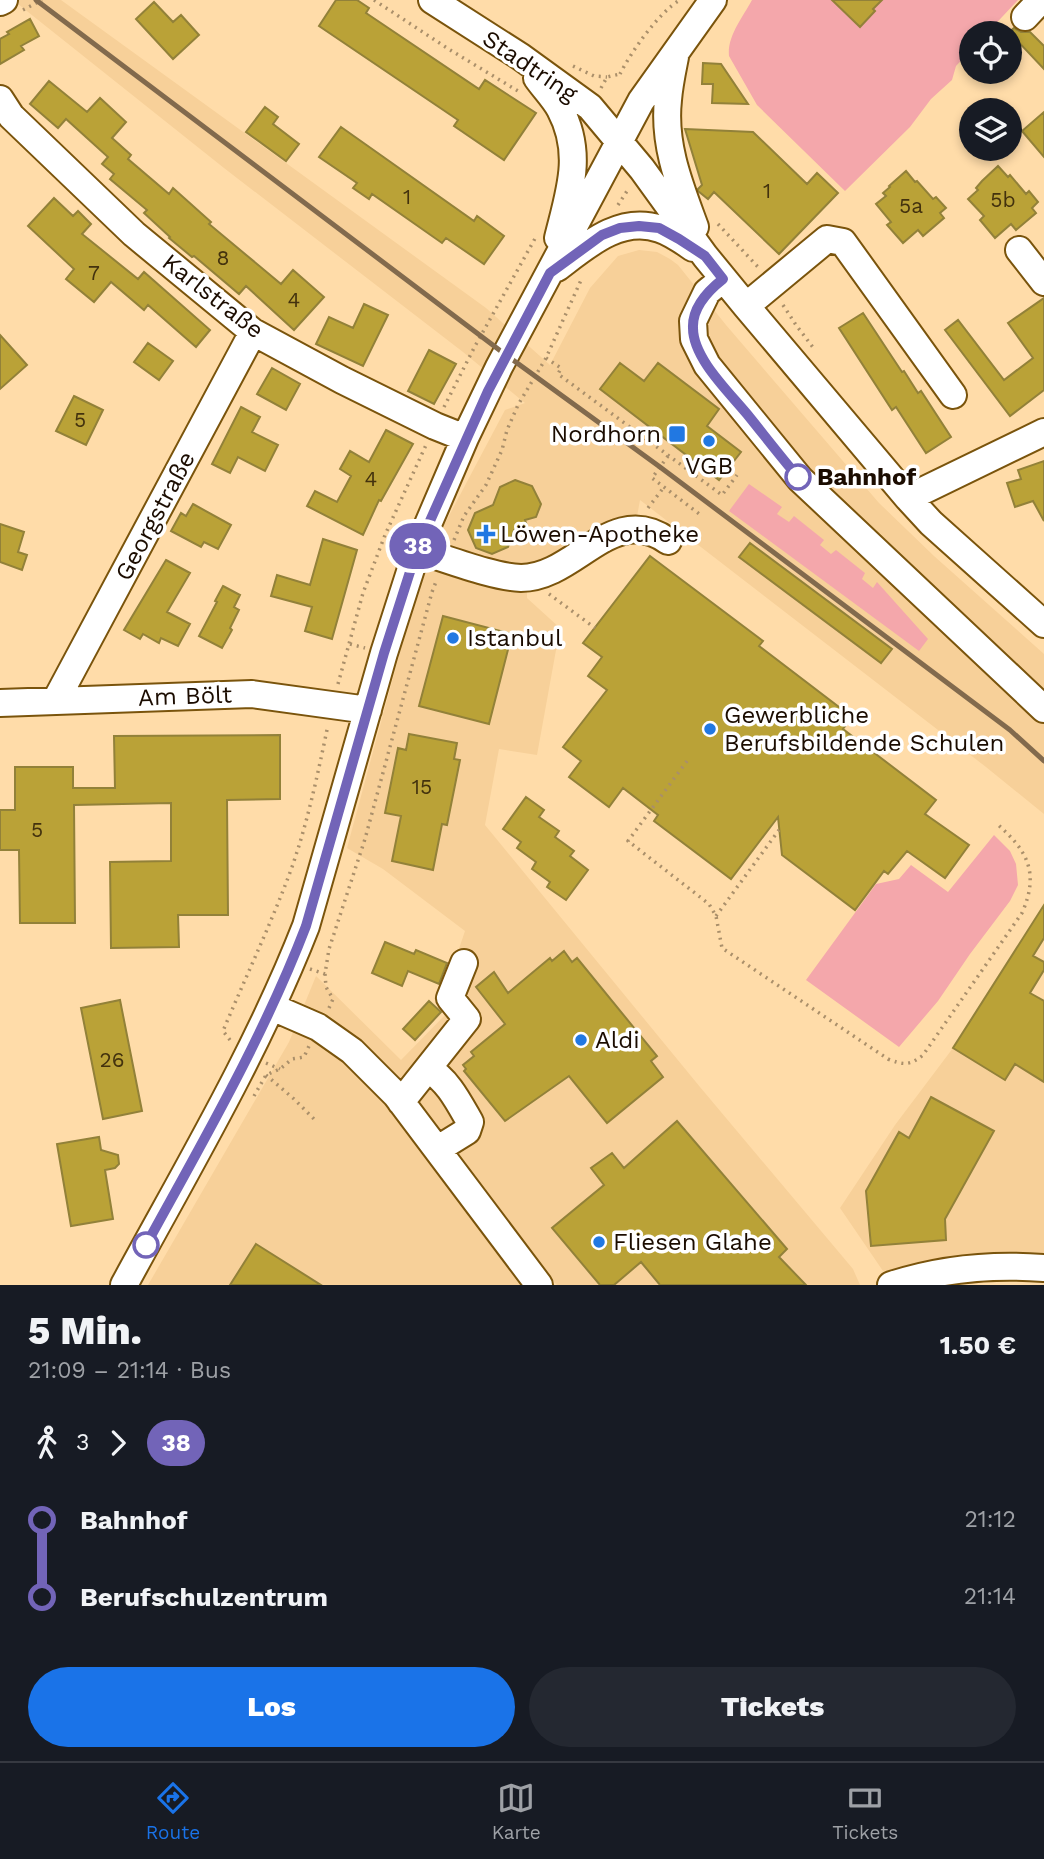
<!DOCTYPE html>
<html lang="de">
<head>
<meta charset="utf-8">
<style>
  :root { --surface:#171b24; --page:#242831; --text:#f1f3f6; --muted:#9ea1a6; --line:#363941; --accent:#1a73e8 }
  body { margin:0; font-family:"Work Sans",sans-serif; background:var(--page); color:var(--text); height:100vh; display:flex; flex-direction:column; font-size:26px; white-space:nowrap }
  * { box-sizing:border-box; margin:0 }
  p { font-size:23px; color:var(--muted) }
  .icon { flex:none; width:38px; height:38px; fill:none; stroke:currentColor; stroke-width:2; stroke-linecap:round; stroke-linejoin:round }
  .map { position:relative; height:1285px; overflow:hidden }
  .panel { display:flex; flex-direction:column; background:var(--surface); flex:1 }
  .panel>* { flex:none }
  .badge { padding:0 14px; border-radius:23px; font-size:24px; line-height:46px }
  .fabs { position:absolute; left:959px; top:21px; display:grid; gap:14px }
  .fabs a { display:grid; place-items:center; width:63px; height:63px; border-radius:50%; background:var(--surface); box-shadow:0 4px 10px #0003; font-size:35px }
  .map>.badge { position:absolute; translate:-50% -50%; box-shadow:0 0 0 4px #fff }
  .legs { display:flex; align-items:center; gap:10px; height:77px; padding:0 28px; font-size:23px }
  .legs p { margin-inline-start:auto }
  .headline { display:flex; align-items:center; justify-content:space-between; height:119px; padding:0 28px }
  h1 { font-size:38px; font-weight:800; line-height:52px }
  .cta { display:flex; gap:14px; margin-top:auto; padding:14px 28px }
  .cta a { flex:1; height:80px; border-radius:42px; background:var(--accent); color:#fff; font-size:28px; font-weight:800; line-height:80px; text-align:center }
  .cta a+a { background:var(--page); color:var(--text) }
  ul { padding:0 28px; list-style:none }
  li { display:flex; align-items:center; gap:24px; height:77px; font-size:26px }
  li i { display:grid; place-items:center; width:10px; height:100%; margin:0 9px; background:currentColor }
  li i::after { content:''; width:18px; height:18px; margin:-9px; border:5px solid; border-radius:50%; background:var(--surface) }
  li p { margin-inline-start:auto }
  li:first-child i { background:linear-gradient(#0000 50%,currentColor 0) }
  li:last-child i { background:linear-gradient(currentColor 50%,#0000 0) }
  .menu { display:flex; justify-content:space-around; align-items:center; height:98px; border-top:2px solid var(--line); background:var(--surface); font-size:19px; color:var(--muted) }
  .menu a { display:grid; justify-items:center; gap:4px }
  .menu .on { color:var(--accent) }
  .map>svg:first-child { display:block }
  .built { fill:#f7d099 }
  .green { fill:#f4a7ab }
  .building { fill:#baa237; stroke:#928139; stroke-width:2 }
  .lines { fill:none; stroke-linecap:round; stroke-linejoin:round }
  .minor-casing { stroke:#7a540c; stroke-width:30 }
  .path { stroke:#aa8f6a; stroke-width:3.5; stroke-dasharray:2 5; stroke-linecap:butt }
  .minor { stroke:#fff; stroke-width:26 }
  .rail { stroke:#826a4d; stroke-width:5 }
  .line-1-casing { stroke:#fff; stroke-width:16 }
  .line-1 { stroke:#7264b8; stroke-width:10 }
  .poi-dot { fill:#2178e2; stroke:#fff; stroke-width:2.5 }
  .stop-1-dot { fill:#fff; stroke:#7264b8; stroke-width:3.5 }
  .labels { text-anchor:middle; stroke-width:7; stroke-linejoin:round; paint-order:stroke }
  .number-label { font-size:21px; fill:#43320e }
  .street-label { font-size:24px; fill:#1b0c00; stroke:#fff }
  .poi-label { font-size:24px; fill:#1b0c00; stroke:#fff; text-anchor:start }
  .stop-label { font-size:24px; font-weight:bold; fill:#1b0c00; stroke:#fff; text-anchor:start }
</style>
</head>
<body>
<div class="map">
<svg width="1044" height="1285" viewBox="0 0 1044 1285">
  <rect width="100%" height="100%" fill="#ffdca9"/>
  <!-- built -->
  <path class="built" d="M13 0H61L486 308 550 365 590 288 618 256 639 250 657 252 670 259 678 265 726 325 879 503 934 556 1044 654V814L986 767 640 500 634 533 527 589V598L560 628 537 755 499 749 485 825 700 1087 853 1269 860 1285H557L553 1281 547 1285H148L289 1042 316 976 401 1060 447 1013 443 996 465 931 383 869 347 848 424 563 505 410 525 403 463 352 224 168Z
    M999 974 1044 1001V1260L968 1259 883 1271 840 1208 895 1125 953 1048Z"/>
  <!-- green -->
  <path class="green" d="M752 0H1018L987 33H971V50L956 66 952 80 931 99 910 127 845 191 757 105 729 56C727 36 743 17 752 0Z
    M749 484 782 507 777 514 789 522 794 516 824 540 820 545 831 554 836 550 865 573 862 579 873 588 877 582 928 639 919 651 729 511Z
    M994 835 1010 851 1016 864 1018 885 1010 901 970 954 938 1001 899 1047 806 980 876 884 899 879 911 865 948 892Z"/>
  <!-- building -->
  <path class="building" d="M336 0H357L369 8 366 13 479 89 485 80 536 113 504 160 454 126 458 120 319 26Z
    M832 0H882L873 9 875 11 860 27Z
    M154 2 173 22 181 15 199 35 173 59 136 19Z
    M30 19 39 36 21 46 24 50 0 64V39L9 34 7 32Z
    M1014 28 1021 32H1030L1044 46V69L1009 32Z
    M703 63 721 64 748 104 712 103 713 84H702Z
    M49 81 87 112 100 98 126 122 112 138 131 155 128 159 169 194 173 188 211 222 209 224 281 284 293 270 324 297 294 330 246 286 239 294 194 256 192 257 169 238 170 237 144 213 147 210 110 179 114 174 102 164 108 157 66 119 58 128 30 104Z
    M265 107 278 117 273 124 299 144 286 161 246 132Z
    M1044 112V157L1022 131Z
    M341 127 474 221 477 216 504 236 484 264 446 238 442 243 372 194 369 199 353 188 357 183 319 157Z
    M685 129 753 132 807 184 817 173 838 193 779 254 714 192 708 199 698 191V189L702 185Z
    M998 166 1008 177 1010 175 1026 194 1029 191 1038 202 1032 208 1036 213 1016 230 1011 224 995 238 980 220 984 216 968 199 978 190 976 188 982 181Z
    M906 171 915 182 917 181 933 199 936 197 946 208 940 213 944 218 923 236 918 230 903 243 887 225 891 222 876 204 886 196 883 193 890 187 889 186Z
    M54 198 73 216 78 211 91 224 82 234 138 279 144 272 210 330 196 347 148 305 144 310 111 282 94 302 66 279 74 269 28 226Z
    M1044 298V390L1010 416 945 330 958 320 1004 380 1033 358 1008 323Z
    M364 304 388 315 363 366 316 344 329 317 353 328Z
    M863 313 902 372 904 371 918 393 921 391 951 437 926 453 896 407 892 410 839 328Z
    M0 335 27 365 0 389Z
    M148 343 173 361 159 380 134 362Z
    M429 350 456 364 434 404 408 391Z
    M620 363 644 381 658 363 719 409 707 426 741 452 719 480 600 389Z
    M272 368 300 384 286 410 257 394Z
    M74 396 103 410 86 445 56 431Z
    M241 407 260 417 252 432 278 445 265 471 238 457 230 473 212 464Z
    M386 430 413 444 381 501 379 500 363 535 307 506 315 491 337 502 351 476 340 469 350 451 369 462Z
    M1044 461V521L1033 501 1015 507 1007 483 1021 479 1018 470Z
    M515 480 532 486 541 504 536 517 525 520 527 526 514 530 508 547 492 554 476 548 468 530 475 513 493 505 500 487Z
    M193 504 231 525 218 549 204 542 201 547 171 531 181 513 186 516Z
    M0 524 24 532 18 552 27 555 22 570 0 562Z
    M323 539 357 550 332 639 305 631 312 607 271 596 277 575 310 585Z
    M750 543 892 649 881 663 739 557Z
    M650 556 763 641 759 646 852 717 843 729 936 800 925 814 969 845 945 878 907 851 888 874 884 871 855 910 782 855 778 817 731 879 654 821 658 815 623 788 609 807 569 777 581 761 563 747 607 690 588 676 602 657 583 643Z
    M166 560 190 573 167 612 190 624 178 646 161 638 159 643 143 634 140 639 124 630Z
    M223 586 240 595 234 607 239 610 230 628 232 630 222 648 199 636 217 602 215 601Z
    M443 616 512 634 489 724 419 706Z
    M409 734 457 743 454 759 460 760 447 825 442 824 433 870 392 861 401 816 385 813 398 748 406 750Z
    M280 735V799L227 800 228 915H178L179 947 111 948 110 862 171 861V803L74 805 75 923H20L19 850H0V810H15V767H73V788H115L114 736Z
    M526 797 544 810 539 817 559 831 555 837 574 851 570 856 588 870 566 900 547 887 550 882 532 869 536 862 517 848 521 842 503 829Z
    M1044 905V938L1033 956 1044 962V970L1030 993 1044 1001V1082L1015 1064 1005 1080 953 1048Z
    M385 942 414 954 416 950 447 963 439 984 408 971 402 986 372 973Z
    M564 951 572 962 577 958 657 1056 651 1061 663 1077 607 1123 569 1076 505 1121 464 1071 466 1069 463 1065 474 1056 471 1052 505 1024 476 987 494 972 508 993 550 958 552 961Z
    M120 1000 142 1111 103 1119 81 1008Z
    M429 1001 441 1012 415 1040 403 1029Z
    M931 1097 994 1131 945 1219 946 1240 871 1246 866 1191 899 1132 909 1138Z
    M677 1121 787 1249 779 1257 806 1285H660L641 1262 614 1285H600L552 1228 604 1185 591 1168 612 1153 624 1168Z
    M99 1137 101 1150 118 1155 119 1164 115 1168 105 1170 113 1219 71 1226 57 1144Z
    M256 1244 321 1285H230Z"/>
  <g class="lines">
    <!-- minor casing -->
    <g class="minor-casing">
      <path id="minor" d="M432 0 521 57 590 107 642 169 705 256 746 306 908 498 931 523 1044 624
        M0 2 4 0
        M1025 17 1041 0
        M675 57C672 72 669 86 668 100 663 145 680 186 695 227
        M537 78C544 88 554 98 560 109 584 154 569 193 558 238
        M0 99 11 116 134 234 253 332 342 380 435 426 465 438
        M1019 250 1044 282
        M557 268C586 246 620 215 660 229 672 233 683 241 693 248
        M723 279 707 292 693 321 694 339 707 365 800 479 1044 709
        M746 306 827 239 843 242 953 395
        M908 498 1044 432
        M417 550C445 558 492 577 521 578 576 578 612 501 668 541
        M56 700 253 332
        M0 703 252 694 368 710
        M272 1007 318 1027 352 1051 396 1095 539 1285
        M428 1069C448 1080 459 1103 470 1122L467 1131 438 1149
        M401 1102 467 1019 450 998 464 963
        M124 1285C188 1167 257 1051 306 926L384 653 417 550 465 438 499 367 641 101 713 0
        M891 1285C940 1269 993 1264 1044 1268"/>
    </g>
    <!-- path -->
    <path class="path" d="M374 0 447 48 518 91
      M23 10 42 0
      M573 66 594 76 607 77
      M620 74C631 52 659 12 680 0
      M601 88 607 77 620 74
      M618 205 629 188
      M718 224 758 267
      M783 305 796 325 815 350
      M546 358 561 368 558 374 722 495 737 475
      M444 407 474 348 537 235
      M668 456 652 478 702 516
      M648 508 664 487
      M454 540 464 516 486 485 502 450 507 430 518 405 546 358 582 278
      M549 594 595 628
      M350 644 365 648
      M338 684 363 593 385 535 426 445
      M687 761 628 841 709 904 716 916 722 948 888 1059C903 1065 910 1066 923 1055L1022 913C1040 872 1027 850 996 823
      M716 916 779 830
      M310 969 325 974
      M329 1008 333 999 326 987 325 974 329 949 365 839 432 592 437 579
      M230 1040 223 1031C246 976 272 922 292 867 308 821 318 773 328 725
      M266 1063 280 1069
      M266 1075 294 1099 317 1122
      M254 1096 266 1075 280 1069 292 1059 304 1057 309 1046"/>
    <!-- minor -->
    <use href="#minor" class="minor"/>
    <!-- rail -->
    <path class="rail" d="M36 0 506 355 660 467 1010 730 1044 761"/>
  </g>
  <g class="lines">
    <!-- line-1 casing -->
    <g class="line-1-casing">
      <path id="line-1" d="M146 1245C203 1141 263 1038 306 926L384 653 417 550 488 391 550 273 602 235 620 228 639 226 659 228 679 239 705 256 723 279C709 290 692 307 693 328 693 358 728 391 747 414 764 435 780 456 798 477"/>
    </g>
    <!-- line-1 -->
    <use href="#line-1" class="line-1"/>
  </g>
  <!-- markers -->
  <g class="poi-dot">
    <rect x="668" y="425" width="18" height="18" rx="3.5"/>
    <circle cx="709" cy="441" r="7"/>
    <path d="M482.5 523.5h7v7h7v7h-7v7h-7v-7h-7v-7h7z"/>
    <circle cx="453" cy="638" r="7"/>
    <circle cx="710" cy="729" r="7"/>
    <circle cx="581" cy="1040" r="7"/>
    <circle cx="599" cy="1242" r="7"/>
  </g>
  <g class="stop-1-dot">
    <circle cx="798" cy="477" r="12"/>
    <circle cx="146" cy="1245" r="12"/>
  </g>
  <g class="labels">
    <!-- number labels -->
    <g class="number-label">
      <text x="767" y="198">1</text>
      <text x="407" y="204">1</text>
      <text x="1003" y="207">5b</text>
      <text x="911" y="213">5a</text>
      <text x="223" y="265">8</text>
      <text x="94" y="280">7</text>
      <text x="294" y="307">4</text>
      <text x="80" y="427">5</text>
      <text x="371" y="486">4</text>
      <text x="422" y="794">15</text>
      <text x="37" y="837">5</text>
      <text x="112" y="1067">26</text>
    </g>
    <!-- street labels -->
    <g class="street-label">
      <text transform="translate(530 66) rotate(34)" y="8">Stadtring</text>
      <text transform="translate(213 296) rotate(38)" y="8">Karlstraße</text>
      <text transform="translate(155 516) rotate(-62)" y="8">Georgstraße</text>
      <text transform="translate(185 696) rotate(-2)" y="8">Am Bölt</text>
    </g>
    <!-- poi labels -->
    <g class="poi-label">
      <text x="661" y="442" text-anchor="end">Nordhorn</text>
      <text x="709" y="474" text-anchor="middle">VGB</text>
      <text x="500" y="542">Löwen-Apotheke</text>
      <text x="467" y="646">Istanbul</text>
      <text x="724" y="723">Gewerbliche<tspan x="724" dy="28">Berufsbildende Schulen</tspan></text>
      <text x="595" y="1048">Aldi</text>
      <text x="613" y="1250">Fliesen Glahe</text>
    </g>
    <!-- stop labels -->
    <g class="stop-label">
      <text x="817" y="485">Bahnhof</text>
    </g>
  </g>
</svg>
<div class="fabs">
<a><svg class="icon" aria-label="locate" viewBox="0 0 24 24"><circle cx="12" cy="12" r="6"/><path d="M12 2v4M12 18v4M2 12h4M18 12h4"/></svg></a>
<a><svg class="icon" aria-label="layers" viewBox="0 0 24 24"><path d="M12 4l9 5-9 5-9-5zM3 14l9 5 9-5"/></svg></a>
</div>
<b class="badge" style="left:418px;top:546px;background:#7264b8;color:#fff">38</b>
</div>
<section class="panel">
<div class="headline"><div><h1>5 Min.</h1><p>21:09 – 21:14 · Bus</p></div><b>1.50 €</b></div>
<div class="legs"><svg class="icon" aria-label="walk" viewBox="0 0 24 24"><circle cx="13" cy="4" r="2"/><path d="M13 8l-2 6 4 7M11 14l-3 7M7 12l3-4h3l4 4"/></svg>3<svg class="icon" aria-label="forward" viewBox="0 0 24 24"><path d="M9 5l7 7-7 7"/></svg><b class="badge" style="background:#7264b8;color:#fff">38</b></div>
<ul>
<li><i style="color:#7264b8"></i><b>Bahnhof</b><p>21:12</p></li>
<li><i style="color:#7264b8"></i><b>Berufschulzentrum</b><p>21:14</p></li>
</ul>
<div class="cta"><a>Los</a><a>Tickets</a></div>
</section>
<nav class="menu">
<a class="on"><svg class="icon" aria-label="directions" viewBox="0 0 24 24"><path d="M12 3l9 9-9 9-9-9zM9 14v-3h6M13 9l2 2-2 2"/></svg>Route</a>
<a><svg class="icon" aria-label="map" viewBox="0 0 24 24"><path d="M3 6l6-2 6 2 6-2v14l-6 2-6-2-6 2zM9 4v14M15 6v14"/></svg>Karte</a>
<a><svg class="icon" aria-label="tickets" viewBox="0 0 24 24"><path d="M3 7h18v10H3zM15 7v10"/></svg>Tickets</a>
</nav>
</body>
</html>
